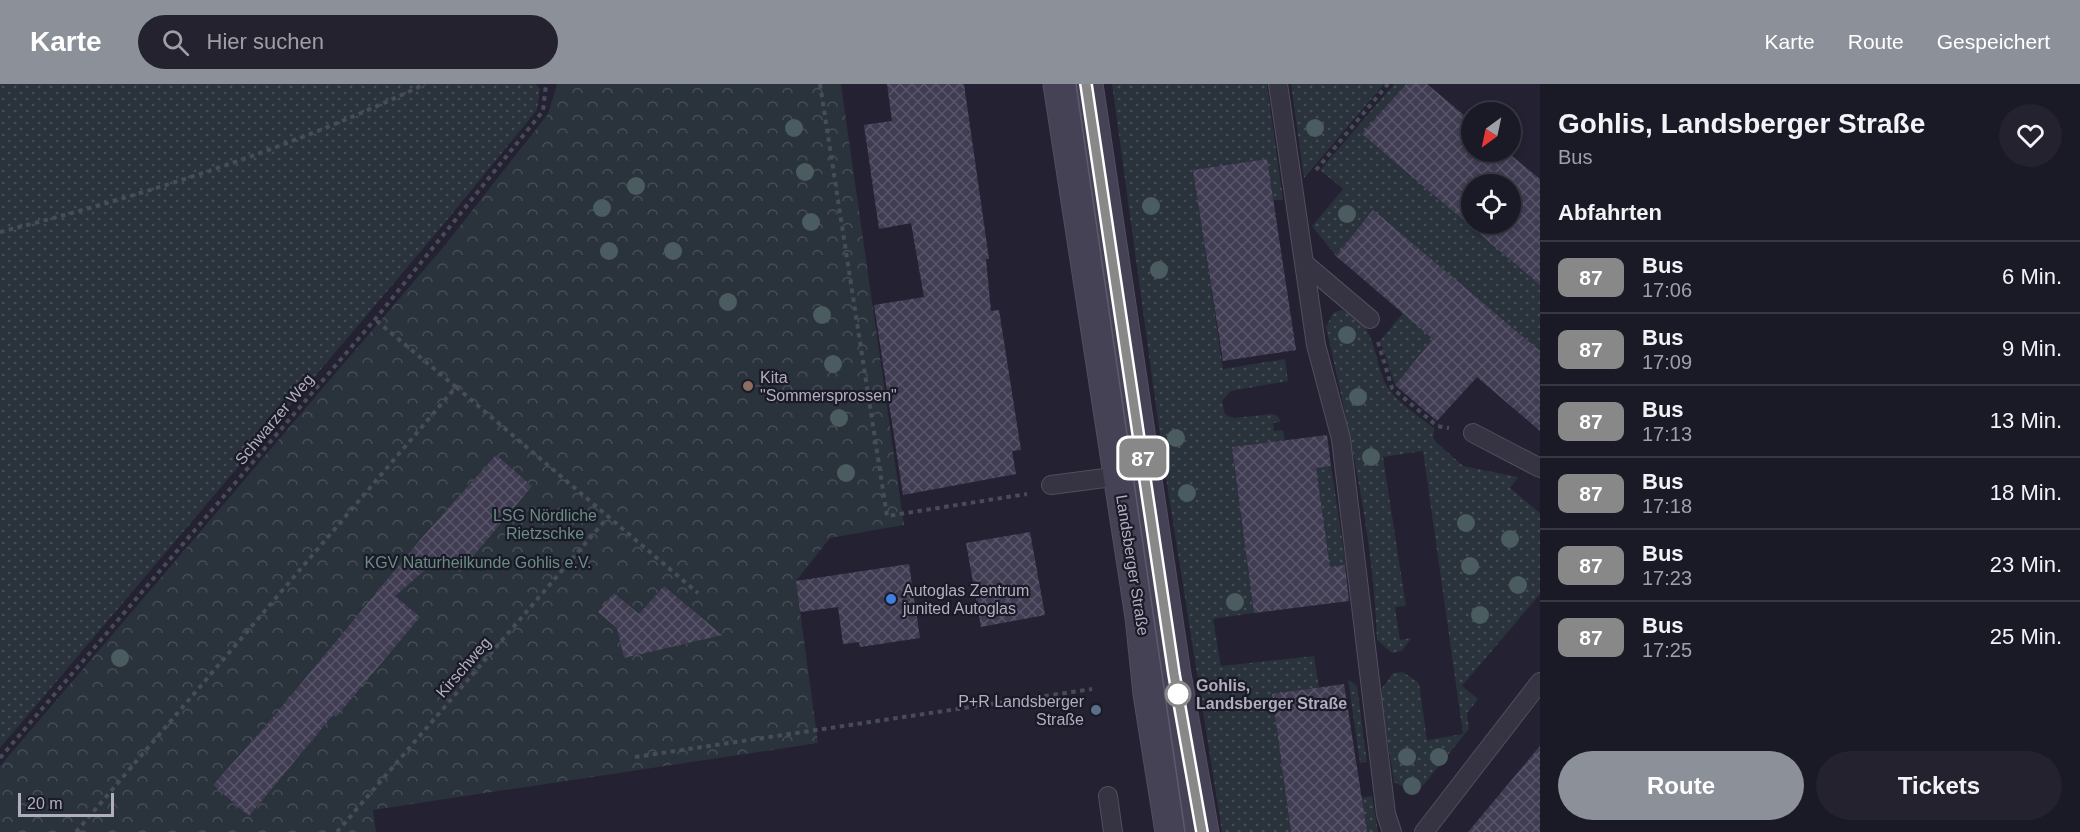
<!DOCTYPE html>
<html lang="de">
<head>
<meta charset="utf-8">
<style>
  :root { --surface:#1a1926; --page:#23222e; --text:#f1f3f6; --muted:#9fa0a7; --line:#383843; --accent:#8c9099 }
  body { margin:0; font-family:Arial,sans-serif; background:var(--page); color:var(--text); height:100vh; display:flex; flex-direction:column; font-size:22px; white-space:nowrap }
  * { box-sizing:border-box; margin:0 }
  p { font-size:20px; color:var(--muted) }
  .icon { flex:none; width:33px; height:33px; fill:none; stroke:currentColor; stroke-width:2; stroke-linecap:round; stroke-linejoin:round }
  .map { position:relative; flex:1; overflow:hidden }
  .drawer { display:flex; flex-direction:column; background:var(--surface); width:540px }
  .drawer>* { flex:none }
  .badge { padding:0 12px; border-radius:9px; font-size:21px; line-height:39px }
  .needle { width:39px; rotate:213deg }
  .tools { position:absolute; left:1461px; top:18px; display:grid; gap:12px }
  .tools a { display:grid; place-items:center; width:60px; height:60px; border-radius:50%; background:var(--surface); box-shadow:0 3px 9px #0003,0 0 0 2px var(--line); font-size:30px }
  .scale { position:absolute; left:18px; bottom:15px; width:96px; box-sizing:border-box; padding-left:6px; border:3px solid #b1aec0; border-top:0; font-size:16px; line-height:21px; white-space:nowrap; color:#b1aec0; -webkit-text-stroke:4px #1b1a27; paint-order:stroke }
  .map>.badge { position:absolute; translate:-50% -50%; box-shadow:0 0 0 3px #fff }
  h2 { padding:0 18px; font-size:22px; line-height:54px }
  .round { display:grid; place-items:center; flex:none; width:63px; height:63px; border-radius:32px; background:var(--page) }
  .head { display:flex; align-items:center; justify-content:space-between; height:102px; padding:0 18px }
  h1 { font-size:28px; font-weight:800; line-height:45px }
  .primary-button { display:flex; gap:12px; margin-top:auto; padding:12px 18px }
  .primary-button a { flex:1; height:69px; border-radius:36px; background:var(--accent); color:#fff; font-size:24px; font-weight:800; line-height:69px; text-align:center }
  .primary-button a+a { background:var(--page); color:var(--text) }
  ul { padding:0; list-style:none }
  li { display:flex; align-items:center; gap:18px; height:72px; padding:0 18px; border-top:2px solid var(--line) }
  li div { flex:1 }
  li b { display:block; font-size:22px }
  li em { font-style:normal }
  li .badge { min-width:66px; font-weight:700; text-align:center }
  header { display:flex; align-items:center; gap:36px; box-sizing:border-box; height:84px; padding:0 30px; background:var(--accent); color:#fff }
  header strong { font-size:28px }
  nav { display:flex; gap:33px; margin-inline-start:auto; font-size:21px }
  .search { width:420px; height:54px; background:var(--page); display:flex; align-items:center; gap:15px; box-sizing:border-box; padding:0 21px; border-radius:33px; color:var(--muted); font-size:22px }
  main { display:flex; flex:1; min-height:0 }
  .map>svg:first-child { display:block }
  .grass { fill:url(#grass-dots) }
  .park { fill:url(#park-crowns) }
  .building { fill:url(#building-cross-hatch); fill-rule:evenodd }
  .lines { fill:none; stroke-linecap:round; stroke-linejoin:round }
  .lane-casing { stroke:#514e5e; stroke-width:20 }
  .secondary-casing { stroke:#514e5e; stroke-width:35 }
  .path { stroke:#474c58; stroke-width:4; stroke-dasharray:4.5 4.5; stroke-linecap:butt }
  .lane { stroke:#363443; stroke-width:18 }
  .secondary { stroke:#464256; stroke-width:33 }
  .tram { stroke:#5d5a6d; stroke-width:1.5 }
  .tree { fill:#4a5c60 }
  .line-casing { stroke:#fff; stroke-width:14 }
  .line { stroke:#888; stroke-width:9 }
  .education-dot { fill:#8d6e63; stroke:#1b1a27; stroke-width:2 }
  .shop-dot { fill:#3f7fe0; stroke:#1b1a27; stroke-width:2 }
  .stop-dot { fill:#fff; stroke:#888; stroke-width:3 }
  .service-dot { fill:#5c6f8a; stroke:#1b1a27; stroke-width:2 }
  .labels { text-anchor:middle; stroke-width:4.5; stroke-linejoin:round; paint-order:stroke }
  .poi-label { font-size:16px; fill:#b1aec0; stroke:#1b1a27; text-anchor:start }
  .street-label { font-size:16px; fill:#b1aec0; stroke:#1b1a27 }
  .park-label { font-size:16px; fill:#698d85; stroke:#1b1a27 }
  .stop-label { font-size:16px; font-weight:bold; fill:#b1aec0; stroke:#1b1a27; text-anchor:start }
</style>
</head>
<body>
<header>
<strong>Karte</strong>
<div class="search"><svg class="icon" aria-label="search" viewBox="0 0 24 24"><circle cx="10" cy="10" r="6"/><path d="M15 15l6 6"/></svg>Hier suchen</div>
<nav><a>Karte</a><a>Route</a><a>Gespeichert</a></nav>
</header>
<main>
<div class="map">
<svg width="1540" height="748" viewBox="0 0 1540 748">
  <defs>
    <pattern id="grass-dots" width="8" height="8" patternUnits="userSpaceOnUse" patternTransform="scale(1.5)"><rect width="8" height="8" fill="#2a323b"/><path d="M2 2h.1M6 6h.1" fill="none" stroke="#464d56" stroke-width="1.8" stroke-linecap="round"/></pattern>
    <pattern id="park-crowns" width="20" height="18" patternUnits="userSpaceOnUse" patternTransform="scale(1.5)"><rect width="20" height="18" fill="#2a323b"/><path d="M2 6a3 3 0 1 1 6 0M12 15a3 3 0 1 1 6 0" fill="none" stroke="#464d56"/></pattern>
    <pattern id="building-cross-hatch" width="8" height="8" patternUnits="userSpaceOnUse" patternTransform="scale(1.5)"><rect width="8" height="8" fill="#403d53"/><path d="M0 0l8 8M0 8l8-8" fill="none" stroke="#59566a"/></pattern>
  </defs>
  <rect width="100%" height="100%" fill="#232132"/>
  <!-- grass -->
  <path class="grass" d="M0 0H536L540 5 537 26 433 153 0 664Z
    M1112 0H1267L1283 116H1273L1267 75 1194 86 1223 285 1285 275 1288 297 1231 307 1222 317 1225 330 1233 334 1272 330 1278 332 1281 338 1273 339 1274 347 1283 346 1285 356 1232 364 1254 529 1213 535 1221 582 1314 572 1319 603 1272 611 1291 748H1222L1164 381Z
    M1291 0H1384L1304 94Z
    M1394 0H1406L1363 50 1540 201V267L1373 127 1336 172 1312 142 1343 105 1320 86Z
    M1341 226C1380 239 1371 277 1389 305 1397 318 1423 335 1435 345L1433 353 1436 358 1463 382 1518 393 1510 404 1540 429V510L1462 602 1478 615 1467 629 1469 645 1416 710 1394 698 1380 607 1393 589 1403 588 1419 599 1427 656 1463 650 1423 367 1383 373 1406 522 1395 523 1400 556 1411 554 1402 567 1392 569 1377 556C1373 450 1349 346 1326 243L1333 229Z
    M1403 229 1433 255 1395 301 1380 257Z
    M1331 382 1346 481 1330 483 1316 384Z
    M1348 595 1357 602 1367 678 1360 679Z
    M1372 712 1378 748H1367L1361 714Z"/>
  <!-- park -->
  <path class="park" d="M557 0H841L904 441 830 454 796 497 818 659 373 726 376 748H0V682L445 161 548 30Z"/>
  <!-- building -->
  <path class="building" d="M887 0H964L989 175H986L991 227 999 226 1021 366 1012 367 1016 390 903 411 874 221 924 213 911 139 879 145 864 41 892 37Z
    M1406 0H1427L1472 38V68H1507L1540 95V201L1362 50ZM1472 100H1510V140H1472Z
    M1267 75 1296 266 1223 277 1193 86Z
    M1373 126 1540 267V347L1477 293 1437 337 1395 301 1433 255 1336 172Z
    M1327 351 1331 382 1316 384 1330 483 1345 481 1349 517 1254 529 1232 363Z
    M496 371 532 402 460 488 441 472 395 512 420 533 336 633 333 631 249 732 213 701 269 638 420 456Z
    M1030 448 1045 531 981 543 966 459Z
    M909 480 920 554 860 563 859 558 843 560 838 523 800 528 796 497Z
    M664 502 722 551 624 574 617 544 598 528 614 509 639 530Z
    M1344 600 1367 748H1291L1272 610Z
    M1540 662V748H1468Z"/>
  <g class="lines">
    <!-- lane casing -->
    <g class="lane-casing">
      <path id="lane" d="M1278 0 1316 261 1341 355 1386 730 1392 748
        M1304 179 1370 235
        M1473 349 1540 384
        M1051 401 1120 392
        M1108 712 1113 748
        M1424 748 1540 598"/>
    </g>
    <!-- secondary casing -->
    <g class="secondary-casing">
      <path id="secondary" d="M1060 0 1142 533 1150 610 1172 748
        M1086 0 1174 590 1202 748"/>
    </g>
    <!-- path -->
    <path class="path" d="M820 0 887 432 1027 410
      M1316 86 1388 0
      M0 148C146 111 289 65 425 0
      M1378 258 1392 304 1437 342 1449 344
      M456 303 698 509
      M635 673 1092 605
      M0 674 377 233 543 27 546 0
      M76 748 456 303 378 238 377 233
      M337 748 608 433"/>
    <!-- lane -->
    <use href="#lane" class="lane"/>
    <!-- secondary -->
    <use href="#secondary" class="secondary"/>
    <!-- tram -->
    <path class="tram" d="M1076 0 1185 748"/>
  </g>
  <!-- trees -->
  <g class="tree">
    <circle cx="794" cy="44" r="9"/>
    <circle cx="1315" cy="44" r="9"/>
    <circle cx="805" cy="88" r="9"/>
    <circle cx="636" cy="102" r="9"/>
    <circle cx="1151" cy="122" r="9"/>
    <circle cx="602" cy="124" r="9"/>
    <circle cx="1347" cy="130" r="9"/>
    <circle cx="811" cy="138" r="9"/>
    <circle cx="609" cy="167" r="9"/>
    <circle cx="673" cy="167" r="9"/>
    <circle cx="1159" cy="186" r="9"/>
    <circle cx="728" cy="218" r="9"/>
    <circle cx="822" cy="231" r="9"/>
    <circle cx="1347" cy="251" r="9"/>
    <circle cx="833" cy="280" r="9"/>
    <circle cx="1358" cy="313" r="9"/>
    <circle cx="839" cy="334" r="9"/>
    <circle cx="1176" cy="354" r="9"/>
    <circle cx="1371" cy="373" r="9"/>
    <circle cx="846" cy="389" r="9"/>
    <circle cx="1187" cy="409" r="9"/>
    <circle cx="1466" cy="439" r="9"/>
    <circle cx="1510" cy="455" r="9"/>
    <circle cx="1470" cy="482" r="9"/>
    <circle cx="1518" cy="501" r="9"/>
    <circle cx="1235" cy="518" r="9"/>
    <circle cx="1480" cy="531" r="9"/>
    <circle cx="120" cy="574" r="9"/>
    <circle cx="1407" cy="673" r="9"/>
    <circle cx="1439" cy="673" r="9"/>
    <circle cx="1412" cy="702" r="9"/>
  </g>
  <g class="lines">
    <!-- line casing -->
    <g class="line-casing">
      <path id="line" d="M1086 0 1174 590 1202 748"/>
    </g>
    <!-- line -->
    <use href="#line" class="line"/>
  </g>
  <!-- markers -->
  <circle class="education-dot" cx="748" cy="302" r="6"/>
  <circle class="shop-dot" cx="891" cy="515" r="6"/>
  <circle class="stop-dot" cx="1178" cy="610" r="12"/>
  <circle class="service-dot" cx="1096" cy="626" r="6"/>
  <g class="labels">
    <!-- poi labels -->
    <g class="poi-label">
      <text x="760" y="299">Kita<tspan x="760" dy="18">"Sommersprossen"</tspan></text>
      <text x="903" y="512">Autoglas Zentrum<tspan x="903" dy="18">junited Autoglas</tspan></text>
      <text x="1084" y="623" text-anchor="end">P+R Landsberger<tspan x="1084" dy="18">Straße</tspan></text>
    </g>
    <!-- street labels -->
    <g class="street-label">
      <text transform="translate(274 335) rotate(-50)" y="6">Schwarzer Weg</text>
      <text transform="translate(1133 481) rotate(81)" y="6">Landsberger Straße</text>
      <text transform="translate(463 583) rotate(-49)" y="6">Kirschweg</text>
    </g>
    <!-- park labels -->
    <g class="park-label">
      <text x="545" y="437">LSG Nördliche<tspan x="545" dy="18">Rietzschke</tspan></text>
      <text x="478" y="484">KGV Naturheilkunde Gohlis e.V.</text>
    </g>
    <!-- stop labels -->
    <g class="stop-label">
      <text x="1196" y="607">Gohlis,<tspan x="1196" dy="18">Landsberger Straße</tspan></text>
    </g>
  </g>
</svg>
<div class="tools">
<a><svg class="needle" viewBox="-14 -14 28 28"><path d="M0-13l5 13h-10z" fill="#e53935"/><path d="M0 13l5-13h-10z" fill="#9fa0a7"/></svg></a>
<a><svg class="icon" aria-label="locate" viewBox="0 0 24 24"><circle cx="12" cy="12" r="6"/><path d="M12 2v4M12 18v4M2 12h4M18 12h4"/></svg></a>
</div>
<div class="scale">20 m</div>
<b class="badge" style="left:1143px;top:374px;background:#888;color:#fff">87</b>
</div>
<section class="drawer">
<div class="head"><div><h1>Gohlis, Landsberger Straße</h1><p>Bus</p></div><a class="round"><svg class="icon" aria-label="heart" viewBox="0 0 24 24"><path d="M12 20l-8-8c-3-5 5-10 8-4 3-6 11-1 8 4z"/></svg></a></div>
<h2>Abfahrten</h2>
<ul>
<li><span class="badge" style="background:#888;color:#fff">87</span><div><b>Bus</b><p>17:06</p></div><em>6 Min.</em></li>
<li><span class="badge" style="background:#888;color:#fff">87</span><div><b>Bus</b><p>17:09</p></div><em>9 Min.</em></li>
<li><span class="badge" style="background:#888;color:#fff">87</span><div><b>Bus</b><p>17:13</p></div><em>13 Min.</em></li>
<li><span class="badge" style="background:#888;color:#fff">87</span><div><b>Bus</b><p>17:18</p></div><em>18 Min.</em></li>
<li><span class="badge" style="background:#888;color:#fff">87</span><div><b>Bus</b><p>17:23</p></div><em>23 Min.</em></li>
<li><span class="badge" style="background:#888;color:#fff">87</span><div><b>Bus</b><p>17:25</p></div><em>25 Min.</em></li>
</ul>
<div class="primary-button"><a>Route</a><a>Tickets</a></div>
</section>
</main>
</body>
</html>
